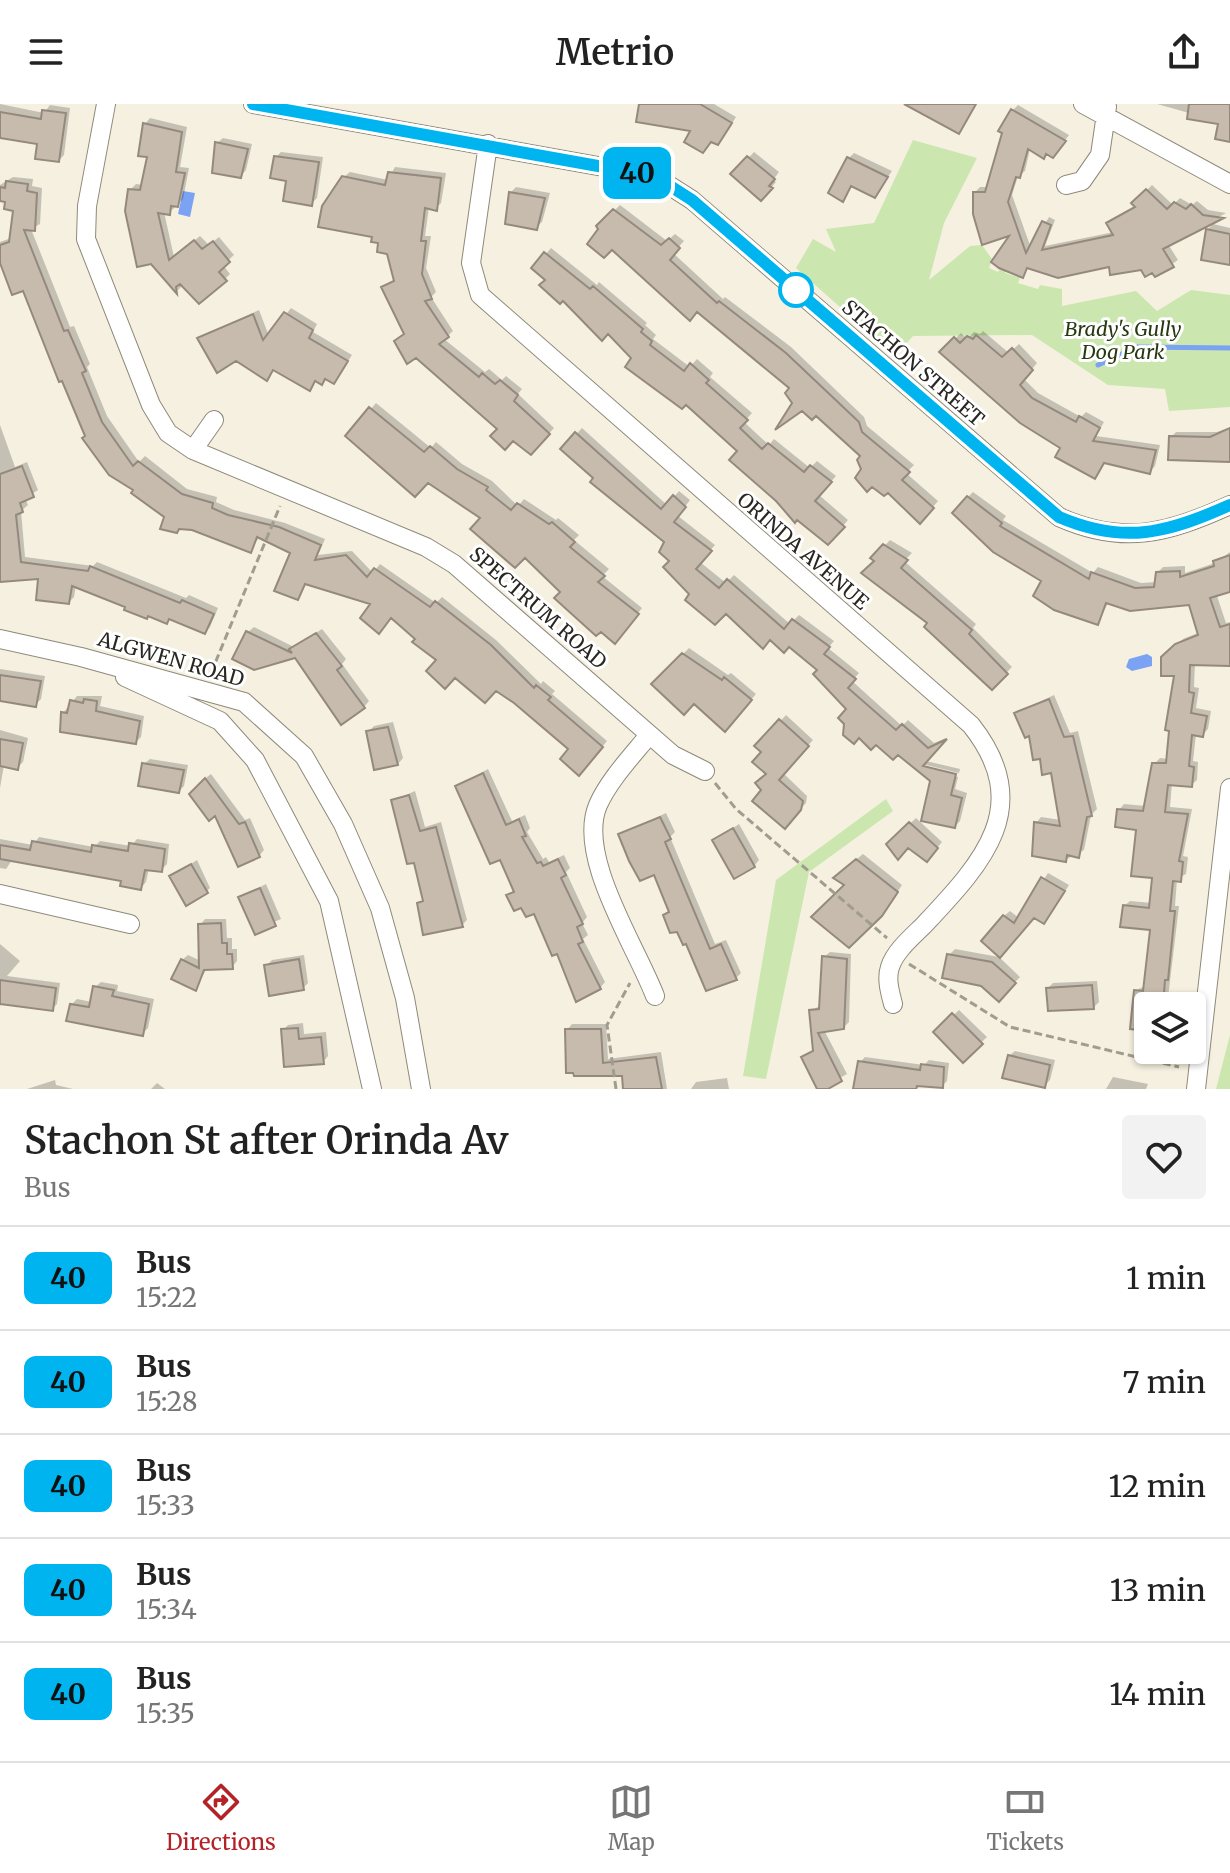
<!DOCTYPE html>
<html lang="en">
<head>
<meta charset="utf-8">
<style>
  :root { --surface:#fff; --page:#f2f2f2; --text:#222; --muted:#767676; --line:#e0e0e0; --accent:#b32227 }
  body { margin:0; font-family:Merriweather,serif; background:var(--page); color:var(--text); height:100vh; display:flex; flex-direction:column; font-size:30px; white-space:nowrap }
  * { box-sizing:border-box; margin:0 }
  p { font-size:26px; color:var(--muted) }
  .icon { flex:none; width:44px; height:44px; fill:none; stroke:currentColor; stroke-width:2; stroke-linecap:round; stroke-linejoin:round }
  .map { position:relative; height:985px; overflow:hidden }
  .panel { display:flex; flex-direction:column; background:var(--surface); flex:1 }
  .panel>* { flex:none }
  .badge { padding:0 16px; border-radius:12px; font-size:28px; line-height:52px }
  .buttons { position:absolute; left:1134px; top:888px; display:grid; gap:16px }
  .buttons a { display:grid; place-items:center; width:72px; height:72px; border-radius:8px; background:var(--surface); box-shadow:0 2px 6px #0004; font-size:40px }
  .map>.badge { position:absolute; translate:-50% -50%; box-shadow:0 0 0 4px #fff }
  .round { display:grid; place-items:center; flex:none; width:84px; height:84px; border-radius:8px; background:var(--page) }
  .headline { display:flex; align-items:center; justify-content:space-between; height:136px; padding:0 24px }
  h1 { font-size:38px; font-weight:600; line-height:60px }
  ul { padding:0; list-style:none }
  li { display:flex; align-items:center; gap:24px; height:104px; padding:0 24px; border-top:2px solid var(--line) }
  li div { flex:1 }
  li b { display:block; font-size:30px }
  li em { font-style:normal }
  li .badge { min-width:88px; font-weight:700; text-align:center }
  header { display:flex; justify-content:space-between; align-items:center; height:104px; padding:0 24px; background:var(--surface); font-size:36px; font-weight:600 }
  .tab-bar { display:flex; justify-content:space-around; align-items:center; height:112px; border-top:2px solid var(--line); background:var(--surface); font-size:22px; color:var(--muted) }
  .tab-bar a { display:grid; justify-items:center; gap:4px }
  .tab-bar .current { color:var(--accent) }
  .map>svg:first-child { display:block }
  .green { fill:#cbe7af }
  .water { fill:#7ba2f3 }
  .shadow { fill:#0003 }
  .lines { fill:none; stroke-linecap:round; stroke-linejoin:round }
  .stream { stroke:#7ba2f3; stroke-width:5 }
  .building { fill:#c7bbae; stroke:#95897d; stroke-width:2 }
  .minor-casing { stroke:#8e897a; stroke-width:20 }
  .path { stroke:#a09c90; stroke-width:3; stroke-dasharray:8 4; stroke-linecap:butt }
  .minor { stroke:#fff; stroke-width:18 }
  .line-casing { stroke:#fff; stroke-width:18 }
  .line { stroke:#00b5ef; stroke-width:12 }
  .stop-dot { fill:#fff; stroke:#00b5ef; stroke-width:4 }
  .labels { text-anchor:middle; stroke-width:6; stroke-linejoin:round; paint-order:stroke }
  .park-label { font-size:20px; font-style:italic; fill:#283813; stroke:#fff }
  .street-label { font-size:20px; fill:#292721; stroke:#fff }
</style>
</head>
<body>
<header><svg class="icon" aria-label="menu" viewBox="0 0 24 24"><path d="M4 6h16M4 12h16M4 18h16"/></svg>Metrio<svg class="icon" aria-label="share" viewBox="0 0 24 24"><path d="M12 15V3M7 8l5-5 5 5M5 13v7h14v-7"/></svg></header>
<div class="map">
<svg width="1230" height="985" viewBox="0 0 1230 985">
  <rect width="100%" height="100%" fill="#f6f0e0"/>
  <!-- green -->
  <path class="green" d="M913 36 977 54 944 119 929 176 970 142 982 141 992 155 989 164 998 168 1002 162 1006 164 1005 169 1020 174 1018 179 1038 185 1040 181 1062 185V202L1136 187 1157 207 1191 186 1230 191V303L1169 307 1165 285 1108 281 1032 231 913 232 895 252 796 164 813 135 836 148 826 125 874 119Z
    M886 695 893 707 809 768 766 975 743 972 776 776Z
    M1230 931V985H1216Z"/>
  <!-- water -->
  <path class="water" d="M183 87 195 89 190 113 178 110Z
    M1147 550 1152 553V562L1132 567 1126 563 1129 555Z"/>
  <!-- shadow -->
  <path class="shadow" d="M0 0 44 9 50 1 70 4 64 51 59 56 39 39 0 32Z
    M640 0H714L736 13 723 34 694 26Z
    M1157 0H1230V36L1221 18Z
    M1018 1 1069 31 1058 46 1030 45 1025 67 1018 72 1012 91 1031 144 1049 113 1055 116 1045 142 1114 128 1109 119 1137 102 1134 99 1152 81 1173 101 1180 94 1192 101 1197 97 1208 106 1226 109 1168 140 1178 156 1156 171 1142 164 1110 161 1029 162 1023 171 1014 128 975 88 980 83H989L1013 6Z
    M150 14 187 23 180 63 189 64 183 95 169 109 164 108 174 153 200 132 209 141 219 133 234 151 223 161 230 170 225 175 184 180 177 187 152 158 130 86 136 80 143 81 149 51 145 20Z
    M223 34 252 40 246 66 241 72 217 39Z
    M281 48 323 53 317 94 311 100 288 76 276 53Z
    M754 48 779 68 773 76 776 78 761 95 733 70Z
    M854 49 892 67 875 92 853 81 842 96 849 54Z
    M395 63 446 69 441 99 436 104 429 103 425 132H431L426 164 436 188 431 193 453 227 444 235 485 268 489 265 502 276 506 272 522 285 518 290 554 324 531 349 406 229 384 183 395 175 389 148 374 132 344 73 350 68 388 76Z
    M13 73 33 75 32 82 42 84 40 120 31 125 70 223 74 222 90 260 87 263 107 312 139 358 145 352 187 385 217 393 216 398 234 406 285 419 325 435 318 451 352 447 373 469 380 460 436 499 442 493 496 536 541 580 543 577 555 587 552 590 607 637 585 664 571 645 516 597 439 556 374 499 307 478 298 493 292 448 260 432 250 447 192 424 181 423 136 385 87 332 24 185 13 189 0 159V138L11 134 15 105 7 96 0 95V81Z
    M516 83 550 89 542 118 536 123 511 88Z
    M620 101 667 137 675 130 684 137 673 149 723 195 725 193 791 243 864 313 867 322 914 361 906 369 938 397 920 418 863 366V352L816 309 794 299 792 283 600 125 599 122Z
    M1213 120 1230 124V159L1207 126Z
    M551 144 597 181 599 178 647 219 645 221 656 231 653 235 690 263 697 255 713 269 710 273 752 309 744 318 769 341 774 335 810 364 817 357 836 372 819 391 848 416 828 439 740 347 534 164Z
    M291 204 317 220 313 228 352 251 334 278 327 274 321 279 317 276 309 285 274 265 266 274 199 234 259 206 269 232Z
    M983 227 1009 249 1019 240 1037 259 1024 275 1038 289 1081 313 1086 308 1104 318 1096 332 1160 341 1155 362 1150 368 1105 357 1095 372 1063 343 942 248 961 229 967 235 974 228 980 230Z
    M376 299 431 344 436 338 462 360 492 377 518 402 524 395 556 416 558 414 579 431 574 436 609 465 602 472 642 504 620 532 562 488 483 414 371 305Z
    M0 321 15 363 27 358 38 386 25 394 28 401 21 407 25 453 93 462 97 458 186 494 189 491 218 504 210 523 205 528 171 513 166 518 76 481 74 493 69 498 41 472 0 467Z
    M1230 323V355L1223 358 1171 333 1176 328H1217Z
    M582 324 667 401 679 387 690 396 678 412 715 441 700 458 726 479 734 471 790 520 799 511 834 537 828 544 859 569 852 577 902 622 908 616 934 639 946 634 926 657 960 665 959 669 922 660 927 665 958 673 955 685 967 689 960 717 955 722 932 677 849 605 820 565 789 541 770 534 726 507 671 457 667 438 562 345Z
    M973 388 1006 412 1003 416 1093 469 1098 463 1141 479 1157 478V469L1163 463 1185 462V469L1215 459 1230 448V484L1216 489 1226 519 1230 518V560L1195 559 1194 583 1199 584 1196 604 1211 607 1208 625 1202 631 1196 630 1193 657 1198 658 1197 676 1191 681 1172 679 1170 703 1192 705 1183 752 1188 753 1186 770 1177 775 1175 802H1179L1167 902H1148L1146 925 1136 886 1146 882 1152 825 1124 802 1130 797 1152 799 1154 773 1139 724 1119 706 1124 700 1146 702 1154 660 1160 654 1168 655 1176 570 1163 554 1183 535 1200 528 1190 499 1109 497 1098 519 1044 477 968 393Z
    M890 436 912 449 904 457 976 520 973 524 1012 563 992 583 873 454Z
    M254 523 294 543 322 525 346 555 342 560 369 597 364 603 296 552 248 528Z
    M689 544 728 571 731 569 756 590 730 620 694 597 654 580Z
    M0 565 45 572 41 595 36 600 0 595Z
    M1054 591 1070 629 1078 627 1097 705 1091 711 1084 746 1065 756 1036 719 1041 713 1061 716 1052 667 1016 609Z
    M77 592H102L100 602 144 612 141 633 136 638 63 609Z
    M786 611 813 636 783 669 807 692 806 699 784 722 764 686 768 669 764 648 757 642Z
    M393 618 403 654 398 660 368 628 374 622Z
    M0 626 28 634 23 658 17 664 4 661 0 684Z
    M150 655 188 661 184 682 179 687 144 660Z
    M488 665 512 717 525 711 530 724 527 728 543 755 546 753 549 758 564 751 570 764 566 768 587 813 582 819 588 831 583 835 605 878 600 884 558 847 535 807 508 792 515 785 501 754 457 682Z
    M211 670 245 716 250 714 264 746 259 752 203 680 202 677Z
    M415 687 425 723 441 718 467 816 462 821 420 799 425 794 416 757 393 697Z
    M666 709 675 728 670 733 715 840 726 836 741 869 736 874 687 837 665 811 671 806 655 769 620 731Z
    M916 714 942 738 932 750 888 740Z
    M739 720 759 756 754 762 715 736Z
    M39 733 94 743 100 737 131 742 137 735 169 740 167 760 161 766 149 764 146 778 141 784 123 775 12 756 6 765 0 764V735L33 741Z
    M863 750 902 781 887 804 847 780 841 768Z
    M197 756 210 784 204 789 172 772Z
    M1048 769 1069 781 1049 813 1044 818 1035 812 1000 852 1004 812 1010 807 1019 814Z
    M266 780 281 815 255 826 241 793Z
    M205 815H226L227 834H232V845H237V857L232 863 207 864 196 884 182 856 188 851 201 857 200 821Z
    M0 840 20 857 7 872 60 879 57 900 52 905 4 898 0 902Z
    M955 845 999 853 1020 873 999 895 949 851Z
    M830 848 851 850 849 918 843 924 824 926 847 970 820 985 803 953 815 945 811 907 821 901 824 853Z
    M304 851 308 879 303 884 267 861 272 856Z
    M1097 877 1099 898 1094 903 1048 884 1053 879Z
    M101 878 118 881 117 887 154 895 148 924 142 930 71 901 77 895 92 898 95 883Z
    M959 906 987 933 963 956 936 928Z
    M303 919 304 930 326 928 328 952 323 958 283 926 288 921Z
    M572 920H606L608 955 661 948 667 985H625L624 970H576L567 926Z
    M1015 947 1055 956 1050 976 1044 982 1009 952Z
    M865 953 924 961 929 956 949 959 947 977 942 982 920 980 917 985H867L860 958Z
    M1113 973 1148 980 1146 985H1106Z
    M727 974 729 985H691L696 978Z
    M55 976 56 981 73 985H27Z
    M157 979 165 985H151Z"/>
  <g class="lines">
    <!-- stream -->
    <path class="stream" d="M1098 261 1137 243 1230 244"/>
  </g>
  <!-- building -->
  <path class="building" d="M639 0H700L732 19 718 41 711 38 703 49 684 38 690 27 636 18Z
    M904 0H976L959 30Z
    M1189 0H1230V38L1215 35 1218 20 1187 15Z
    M1011 5 1066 37 1053 54 1046 50 1044 55 1028 45 1020 74 1016 73 1008 98 1026 149 1042 117 1051 121 1042 146 1113 131 1106 119 1135 103 1131 99 1146 85 1167 105 1174 98 1186 105 1191 100 1203 111 1224 114 1163 145 1174 163 1155 173 1152 169 1145 173 1141 166 1110 171 1109 163 1058 174 1027 164 1023 174 999 164 991 158 1009 132 982 141 973 110V88H985L1002 29 998 27Z
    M42 6 66 9 59 58 35 55 37 40 0 34V8L41 15Z
    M143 19 182 28 176 68 185 69 178 103 171 102 170 111 158 109 169 156 194 136 202 145 213 137 230 158 219 168 227 177 199 200 180 180 176 183 177 190 151 160 137 163 125 107 128 85 140 86 147 53 138 52Z
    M215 38 248 45 241 74 212 69Z
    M274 52 319 58 312 102 283 97 286 77 270 74Z
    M747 52 775 75 769 82 773 84 761 97 730 70Z
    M847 53 888 73 875 94 851 82 843 98 828 89Z
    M388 68 441 74 437 107 425 104 421 137H426L422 170 432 195 425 197 449 233 439 240 479 273 482 269 495 280 500 276 518 291 514 297 550 330 531 351 513 337 505 346 490 332 497 325 416 254 407 260 394 237 404 230 381 183 394 177 387 150 377 148 378 139 371 138 372 133 318 123 322 102 342 72 385 81Z
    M6 77 28 80 27 87 37 89 35 127 24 126 64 227 68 226 86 267 82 269 102 318 133 362 138 357 182 390 213 399 212 404 228 411 279 423 321 441 315 456 346 451 367 473 374 464 430 503 435 497 491 541 534 584 536 581 551 593 548 596 603 643 579 672 560 655 568 645 514 599 496 587 485 599 455 574 445 585 426 567 436 556 412 538 415 535 391 514 379 530 360 514 370 500 305 480 298 496 274 487 290 449 257 433 251 449 192 426 179 425 177 429 160 425 164 413 131 389 133 386 109 371 82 334 85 332 62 277 59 278 23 187 12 191 0 159V141L9 138 13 107 4 105 5 98 0 97V83L5 84Z
    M509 88 545 94 537 126 505 120Z
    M613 105 661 141 669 134 680 144 670 156 717 199 719 197 786 249 859 318 862 328 910 368 902 376 934 404 920 420 888 389 884 392 872 383 867 388 855 374 861 365 857 356 860 352 816 312 812 316 802 307 775 326 792 299 785 289 789 284 697 208 690 217 612 146 604 154 587 140 598 125 596 122Z
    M1206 125 1230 130V161L1201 156Z
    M544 148 590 185 593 182 643 225 641 228 652 237 650 241 684 267 690 259 709 276 706 279 748 316 740 324 762 345 768 339 804 368 810 361 832 378 815 397 845 423 828 441 797 416 795 419 776 397 729 356 737 347 686 301 682 305 625 263 631 254 608 230 602 237 563 197 560 200 539 181 545 176 531 164Z
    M284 208 313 226 309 234 348 257 334 280 325 275 322 281 315 277 310 287 273 266 267 277 236 257 217 269 197 234 253 210 263 236Z
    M976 231 1002 253 1012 244 1033 266 1020 281 1032 294 1076 318 1079 312 1100 324 1093 337 1156 346 1150 370 1104 359 1095 375 1055 353 1060 344 1020 319 939 248 954 233 960 239 967 232 973 235Z
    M369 303 424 348 430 342 457 365 488 383 486 386 511 406 517 399 549 420 552 418 575 438 570 443 605 472 598 478 639 510 615 540 601 528 596 532 554 494 560 488 525 454 515 464 470 425 480 414 428 379 415 393 345 332Z
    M1230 324V358L1168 356 1169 332 1210 333Z
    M575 328 661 405 673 391 686 403 674 418 712 447 696 465 719 484 727 475 784 525 792 515 830 543 824 550 856 575 848 584 896 626 902 620 928 644 947 635 923 662 956 670 951 691 962 694 955 724 921 717 930 677 898 651 893 656 876 641 871 646 859 634 854 640 843 631 844 620 838 614 846 605 813 570 817 566 789 543 784 549 770 536 763 545 726 510 715 521 685 496 689 490 663 463 669 457 659 448 664 438 590 378 593 374 560 345Z
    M22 362 34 393 20 399 23 408 16 411 21 458 88 467 90 462 180 499 182 496 214 510 205 530 169 515 167 520 148 512 147 515 124 506 125 503 72 482 69 500 36 496 38 475 0 478V370Z
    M967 392 1002 419 1000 422 1089 475 1091 468 1135 484 1154 483 1156 468 1180 467V473L1214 462 1213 457 1230 451V488L1210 494 1220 523 1230 520V562L1190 561 1189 588 1194 589 1191 609 1207 612 1203 633 1192 631 1189 662 1194 663 1192 683 1168 681 1165 708 1188 710 1179 757 1183 758 1181 778 1173 777 1170 807H1175L1168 876H1165L1163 902H1148L1147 927 1130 925 1134 886 1143 887 1150 826 1120 823 1123 801 1149 804 1152 774 1131 772 1136 726 1115 723 1117 705 1143 707 1152 659H1166L1169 627 1165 626 1174 572H1161V553L1175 540 1198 531 1189 501 1130 507 1106 499 1098 521 1054 506 1033 492 1041 477 993 448 952 409Z
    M883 440 908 456 901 464 972 526 969 530 1008 570 992 586 924 523 927 519 861 469 874 457 870 454Z
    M246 527 292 549 289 545 316 529 342 562 337 566 365 604 341 621 295 554 254 566 232 555Z
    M682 549 722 576 724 573 752 596 725 628 694 600 684 611 651 580Z
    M0 571 41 577 36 603 0 597Z
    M84 595 97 597 96 607 140 617 136 640 60 628 61 608 67 609 70 596 83 599Z
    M1049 595 1064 633 1073 632 1092 712 1087 713 1079 754 1067 751 1066 758 1032 752 1034 718 1060 722 1051 669 1042 671 1040 655 1033 656 1029 632 1025 634 1014 609Z
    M779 615 809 642 779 676 803 697 801 706 785 725 752 697 761 686 755 679 766 670 752 658 761 648 754 642Z
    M388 623 398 661 374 666 366 627Z
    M0 635 23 639 18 666 0 662Z
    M142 659 184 666 179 689 138 682Z
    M483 669 506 721 519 715 526 732 522 733 537 759 541 758 543 762 558 755 566 771 561 774 583 820 577 823 583 838 578 840 601 885 576 898 557 850 552 852 534 810 526 813 521 804 514 807 506 791 514 788 500 756 490 760 455 682Z
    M205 674 239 720 245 718 260 753 238 763 215 712 209 717 189 690Z
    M409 691 420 727 436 723 463 823 423 831 417 799 423 797 414 759 407 760 391 696Z
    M660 713 671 735 665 738 710 845 721 840 737 876 706 887 686 840 683 841 677 828 670 829 663 811 669 808 654 771 640 777 629 757 618 730Z
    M909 718 938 744 927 758 908 744 898 756 886 740Z
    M733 724 755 763 734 775 712 736Z
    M32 737 91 748 92 741 128 747 129 739 165 745 162 768 145 766 141 786 120 782 121 777 0 755V741L30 746Z
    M856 755 898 788 882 812 849 844 811 813 844 781 833 774Z
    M191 760 208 789 186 802 169 772Z
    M1041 773 1065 787 1044 820 1034 814 1000 854 981 837 1003 811 1014 819Z
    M260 784 276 822 255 831 238 793Z
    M221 819 222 839H227V850H232L233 865 204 866 196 887 171 875 181 855 199 864 198 820Z
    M947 850 992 858 1016 879 999 898 981 882 942 874Z
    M822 852 847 855 844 925 818 929 842 977 828 985H817L801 953 813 947 809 906 819 905Z
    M299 855 304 886 269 892 264 861Z
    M0 876 56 884 53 907 0 900Z
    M1092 881 1094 905 1048 907 1046 884Z
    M93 882 114 886 112 892 149 900 143 932 66 917 70 900 89 903Z
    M952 909 983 940 963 959 933 928Z
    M298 924 299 935 321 933 324 960 284 963 281 925Z
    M565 925H601L603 959 656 953 662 985H623L622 972H574L573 969H566Z
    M1008 951 1050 961 1045 984 1002 974Z
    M858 957 920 966 921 960 944 963 943 984 917 982 916 985H853Z"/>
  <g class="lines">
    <!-- minor casing -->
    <g class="minor-casing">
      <path id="minor" d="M106 0 87 102 86 135 151 301 168 329 193 346 426 443 454 460 673 651 705 667
        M253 0 637 69 667 80 692 96 1059 413C1124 442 1168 429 1230 401
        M1083 0 1230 80
        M488 40 471 159 480 191 971 621C1036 703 982 759 924 821 912 833 895 847 890 863 886 875 890 888 893 900
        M1066 81 1082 77 1100 51 1107 3
        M193 346 214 316
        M0 535 81 553 244 598 304 652 343 720 380 804 405 894 421 985
        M125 573 220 617 255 656 329 797 372 985
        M649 631C632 652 609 676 598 701 576 752 636 842 655 892
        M0 790 130 820
        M1196 985 1230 684"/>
    </g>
    <!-- path -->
    <path class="path" d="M211 569 280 402
      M715 679 736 705 887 834
      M909 860 1010 923 1179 963
      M616 985 607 921 630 879"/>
    <!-- minor -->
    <use href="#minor" class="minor"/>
  </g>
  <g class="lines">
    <!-- line casing -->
    <g class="line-casing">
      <path id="line" d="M253 0 637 69 667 80 692 96 1059 413C1124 441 1168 429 1230 401"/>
    </g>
    <!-- line -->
    <use href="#line" class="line"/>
  </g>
  <!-- markers -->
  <circle class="stop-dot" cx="796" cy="186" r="16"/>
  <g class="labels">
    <!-- park labels -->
    <g class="park-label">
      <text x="1123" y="232">Brady's Gully<tspan x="1123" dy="23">Dog Park</tspan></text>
    </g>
    <!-- street labels -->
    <g class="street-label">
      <text transform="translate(913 259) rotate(41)" y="7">STACHON STREET</text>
      <text transform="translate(803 447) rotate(41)" y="7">ORINDA AVENUE</text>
      <text transform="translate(538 504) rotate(41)" y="7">SPECTRUM ROAD</text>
      <text transform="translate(171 555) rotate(16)" y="7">ALGWEN ROAD</text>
    </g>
  </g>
</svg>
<div class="buttons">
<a><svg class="icon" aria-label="layers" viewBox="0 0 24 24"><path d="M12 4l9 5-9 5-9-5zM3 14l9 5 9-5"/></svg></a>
</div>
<b class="badge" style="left:637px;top:69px;background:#00b5ef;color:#111">40</b>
</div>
<section class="panel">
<div class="headline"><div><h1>Stachon St after Orinda Av</h1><p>Bus</p></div><a class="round"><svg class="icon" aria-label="heart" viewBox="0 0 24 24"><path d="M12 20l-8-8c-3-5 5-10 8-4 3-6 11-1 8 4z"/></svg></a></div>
<ul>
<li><span class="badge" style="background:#00b5ef;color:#111">40</span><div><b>Bus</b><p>15:22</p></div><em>1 min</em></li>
<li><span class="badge" style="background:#00b5ef;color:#111">40</span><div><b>Bus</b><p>15:28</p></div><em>7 min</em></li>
<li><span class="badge" style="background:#00b5ef;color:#111">40</span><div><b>Bus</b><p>15:33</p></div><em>12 min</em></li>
<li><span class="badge" style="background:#00b5ef;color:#111">40</span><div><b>Bus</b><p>15:34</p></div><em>13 min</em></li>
<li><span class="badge" style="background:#00b5ef;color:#111">40</span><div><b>Bus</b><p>15:35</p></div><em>14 min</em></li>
</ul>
</section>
<nav class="tab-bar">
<a class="current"><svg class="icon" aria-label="directions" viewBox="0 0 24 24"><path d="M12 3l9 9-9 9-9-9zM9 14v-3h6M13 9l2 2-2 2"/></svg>Directions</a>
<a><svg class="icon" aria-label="map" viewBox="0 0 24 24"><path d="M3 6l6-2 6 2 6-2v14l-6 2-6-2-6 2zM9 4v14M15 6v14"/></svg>Map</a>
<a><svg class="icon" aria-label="tickets" viewBox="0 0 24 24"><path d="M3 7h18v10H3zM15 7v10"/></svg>Tickets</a>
</nav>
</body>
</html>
